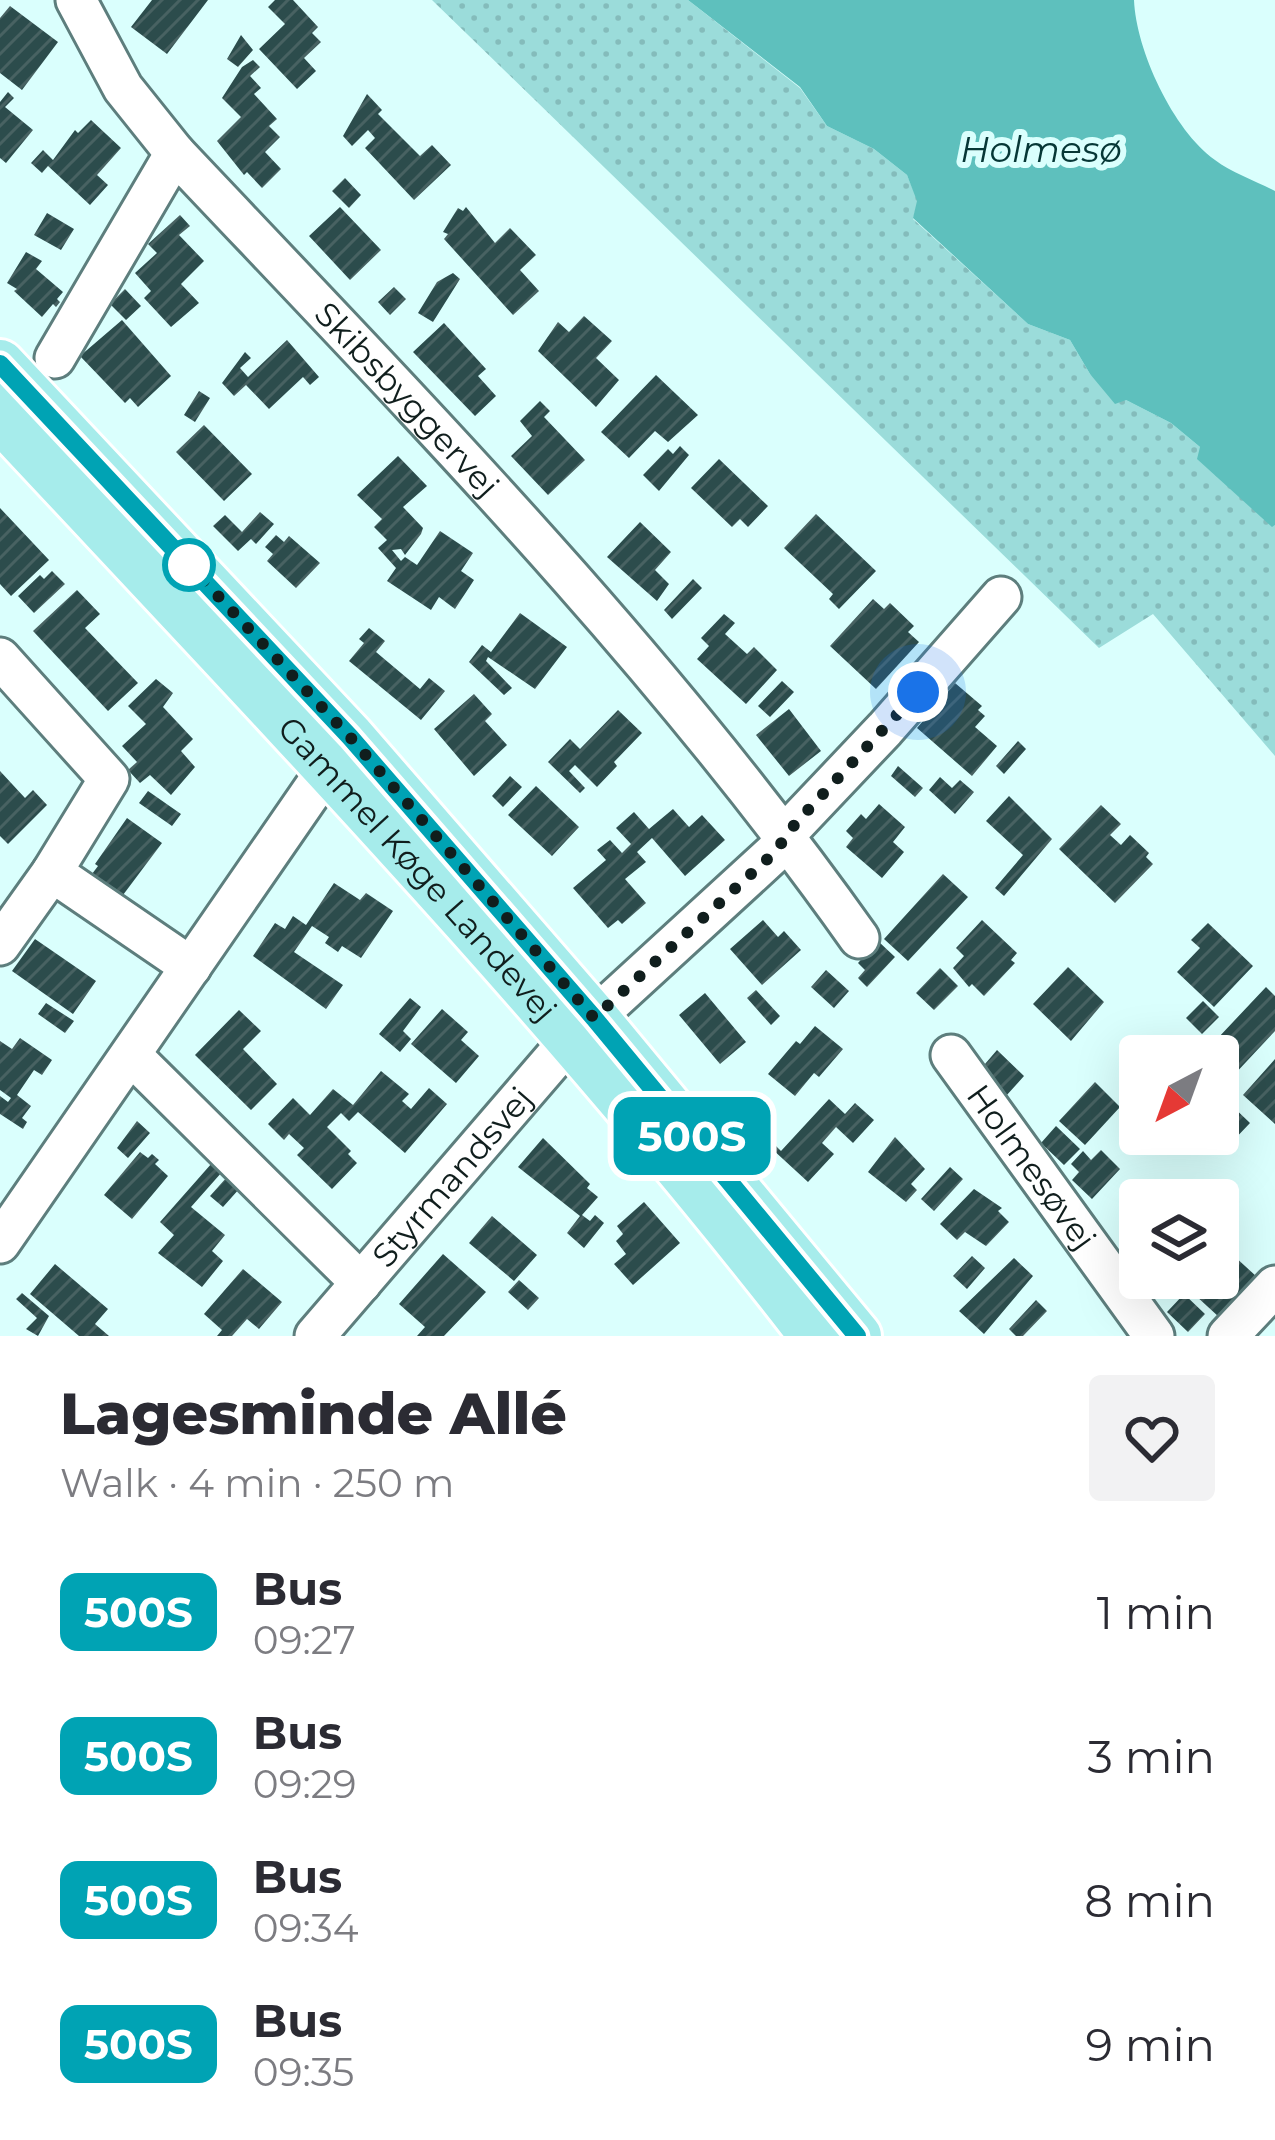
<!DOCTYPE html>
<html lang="en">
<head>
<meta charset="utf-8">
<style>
  :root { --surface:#fff; --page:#f2f2f3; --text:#2b2b33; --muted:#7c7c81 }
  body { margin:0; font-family:Montserrat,sans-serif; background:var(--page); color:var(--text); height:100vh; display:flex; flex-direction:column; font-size:45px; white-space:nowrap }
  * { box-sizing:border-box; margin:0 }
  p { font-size:39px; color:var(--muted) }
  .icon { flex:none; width:66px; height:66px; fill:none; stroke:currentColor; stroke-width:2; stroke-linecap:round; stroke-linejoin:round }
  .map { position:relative; height:1336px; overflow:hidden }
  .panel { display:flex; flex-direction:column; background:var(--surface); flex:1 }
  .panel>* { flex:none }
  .badge { padding:0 24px; border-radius:18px; font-size:42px; line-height:78px }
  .needle { width:78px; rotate:221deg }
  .fabs { position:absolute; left:1119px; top:1035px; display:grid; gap:24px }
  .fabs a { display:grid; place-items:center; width:120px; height:120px; border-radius:12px; background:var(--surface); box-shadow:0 12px 48px #0002; font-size:60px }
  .you { position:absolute; width:60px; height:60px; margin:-30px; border:9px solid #fff; border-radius:50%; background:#1a73e8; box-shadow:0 0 0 18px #1a73e833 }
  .map>.badge { position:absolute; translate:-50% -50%; box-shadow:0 0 0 6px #fff }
  .round { display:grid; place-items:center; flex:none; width:126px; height:126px; border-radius:12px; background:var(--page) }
  .summary { display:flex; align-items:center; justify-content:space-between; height:204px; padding:0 60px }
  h1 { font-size:57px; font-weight:800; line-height:90px }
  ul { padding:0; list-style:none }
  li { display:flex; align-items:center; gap:36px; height:144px; padding:0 60px }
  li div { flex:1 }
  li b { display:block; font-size:45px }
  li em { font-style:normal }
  li .badge { min-width:132px; font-weight:700; text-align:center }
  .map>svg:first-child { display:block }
  .park { fill:url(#park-dots) }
  .water { fill:#5ec0bd }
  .building { fill:url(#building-hatch) }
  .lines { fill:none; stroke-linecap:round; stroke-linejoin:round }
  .minor-casing { stroke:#5d7e7d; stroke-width:45 }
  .major-casing { stroke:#fff; stroke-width:54 }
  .minor { stroke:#fff; stroke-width:39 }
  .major { stroke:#a6eceb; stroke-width:48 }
  .line-casing { stroke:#fff; stroke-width:27 }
  .line { stroke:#00a3b4; stroke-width:18 }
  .walk { stroke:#101e1d; stroke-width:12; stroke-dasharray:0 21.6 }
  .stop-dot { fill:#fff; stroke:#00a3b4; stroke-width:6 }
  .labels { text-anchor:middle; stroke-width:12; stroke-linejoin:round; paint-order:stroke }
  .street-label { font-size:33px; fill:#101e1d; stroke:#dafffd }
  .water-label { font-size:36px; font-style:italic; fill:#063736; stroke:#dafffd }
</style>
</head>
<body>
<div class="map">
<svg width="1275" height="1336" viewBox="0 0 1275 1336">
  <defs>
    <pattern id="park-dots" width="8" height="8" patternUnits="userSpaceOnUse" patternTransform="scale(3)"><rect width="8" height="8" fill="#9bdcda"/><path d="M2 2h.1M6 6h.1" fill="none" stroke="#84bcbb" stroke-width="1.8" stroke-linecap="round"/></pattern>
    <pattern id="building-hatch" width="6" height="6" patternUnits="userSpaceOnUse" patternTransform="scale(3)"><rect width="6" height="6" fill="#2c4c4c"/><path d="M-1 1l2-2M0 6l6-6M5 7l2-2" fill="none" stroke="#486262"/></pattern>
  </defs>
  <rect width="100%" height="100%" fill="#dafffd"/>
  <!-- park -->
  <path class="park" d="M432 0H688L800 88 827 126 874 149 907 175 918 201 913 219 1028 324 1070 340 1090 374 1126 400 1171 423 1200 447 1272 526 1275 525V756L1153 614 1099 648Z"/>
  <!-- water -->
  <path class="water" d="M688 0H1134C1136 50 1173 130 1215 160 1232 173 1256 181 1275 191V525L1272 527 1197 459 1200 447 1171 423 1126 400 1115 404 1090 374 1070 340 1028 324 913 218 917 201 907 175 874 149 827 126 800 87Z"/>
  <!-- building -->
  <path class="building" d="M152 0H208L167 54 131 27Z
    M275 0H293L318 27 312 33 321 42 304 58 316 71 297 89 259 49 285 24 268 7Z
    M10 6 58 42 22 90 0 73V18Z
    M241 35 253 50 238 67 227 59Z
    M253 60 260 67 250 76 261 88 254 94 277 119 269 126 280 137 265 152 281 169 262 188 247 172 244 175 217 141 241 117 222 98 242 67Z
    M8 92 14 98 5 107 33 130 6 163 0 158V102Z
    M367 94 382 110 378 114 420 156 432 145 451 165 414 200 365 148 375 138 368 130 352 146 343 136Z
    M91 120 121 148 97 175 108 185 90 205 48 166 42 173 31 163 43 150 53 160 75 130 78 133Z
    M345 178 361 195 349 208 332 191Z
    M340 207 381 250 350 280 309 236Z
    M466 207 495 243 510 228 536 255 520 270 539 291 513 315 444 239 448 234 443 232 458 208 463 211Z
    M47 213 74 229 61 250 34 235Z
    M180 215 190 226 179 235 204 261 181 284 199 303 171 327 144 298 151 291 135 273 157 253 148 244Z
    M26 252 42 261 36 269 63 292 57 299 60 302 56 307 53 304 42 317 14 291 17 289 7 283Z
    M453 273 460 279 433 322 418 313 437 282Z
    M394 287 406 299 390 315 378 302Z
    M125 289 141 306 126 320 110 304Z
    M584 316 612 341 596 358 619 380 596 407 538 351 558 322 569 332Z
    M122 320 171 376 138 407 130 398 125 403 80 356Z
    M444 323 486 369 478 376 496 396 475 416 413 352Z
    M287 340 319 377 310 385 303 377 269 409 246 385 234 396 222 383 245 352 251 358 240 368 248 377Z
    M656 375 698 415 668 442 655 431 629 458 601 432Z
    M199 391 210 398 195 422 184 415Z
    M540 401 550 411 544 417 585 460 548 495 511 456 532 436 520 421Z
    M204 425 252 474 224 501 176 452Z
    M680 446 689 455 659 491 643 475 668 449 673 454Z
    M398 456 427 486 403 507 423 528 421 534 405 555 401 549 392 550 401 561 405 557 417 565 440 531 473 553 461 571 474 580 455 609 439 597 431 610 387 581 396 568 378 548 387 540 374 527 382 519 357 495Z
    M719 459 768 506 748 527 740 519 732 527 691 488Z
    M0 508 49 560 11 596 0 584Z
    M260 512 274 524 256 544 251 539 238 551 213 526 225 515 242 532Z
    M816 514 876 571 839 609 829 599 833 594 784 548Z
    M640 522 671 552 655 570 669 584 657 601 607 557Z
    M276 535 284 542 289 536 320 563 296 588 267 561 273 554 265 547Z
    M52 571 65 584 34 613 18 596 40 575 44 579Z
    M693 579 702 588 672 619 664 610Z
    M77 590 100 614 85 628 138 683 108 711 33 631Z
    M873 599 884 609 890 603 914 626 908 632 919 642 876 689 830 646Z
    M520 613 567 647 535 689 488 657 486 661 512 688 504 695 469 662 482 645 491 652Z
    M724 614 735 623 725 634 747 654 754 647 777 670 746 704 697 659 709 646 701 638Z
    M369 628 385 641 376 652 420 689 429 678 445 691 421 720 349 661 364 643 359 639Z
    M156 679 173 693 163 707 193 739 181 751 195 767 171 795 150 775 140 783 128 770 137 762 122 746 146 724 128 706Z
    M782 681 794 692 770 717 758 706Z
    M955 683 982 706 978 710 985 716 975 727 997 746 972 776 917 728Z
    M474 694 492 714 485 721 507 745 474 776 434 729Z
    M789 709 821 751 789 776 756 735Z
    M618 710 642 733 614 762 617 766 597 787 575 765 569 771 585 788 580 793 548 762 570 739 580 749Z
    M1018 741 1026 749 1004 774 996 766Z
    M898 766 923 788 915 797 891 776Z
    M0 771 25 798 33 790 47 805 8 844 0 836Z
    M510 776 522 787 503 807 492 796Z
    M940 777 952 788 960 780 974 792 955 814 929 790Z
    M536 786 579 827 552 856 508 815Z
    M148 791 181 814 172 826 139 803Z
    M1009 796 1052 839 1004 896 995 888 1023 855 986 821Z
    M879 804 905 827 893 842 904 852 882 878 846 847 853 838 846 831 861 814 866 819Z
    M1101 805 1121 824 1110 835 1121 845 1130 835 1149 853 1146 857 1153 864 1115 903 1059 849Z
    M673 809 689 827 702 815 725 840 685 876 652 838 637 852 646 862 625 879 646 903 622 924 618 920 608 928 573 888 606 860 597 850 610 840 622 853 631 844 616 828 634 812 649 829Z
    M127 818 162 843 123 895 92 874 98 866 95 864Z
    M943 874 968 897 908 961 884 939Z
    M334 883 360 900 366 893 393 911 361 958 342 946 338 952 325 943 329 937 312 926 294 952 343 985 326 1009 253 956 275 923 285 929 293 916 306 925Z
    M763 920 778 937 784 931 801 950 762 985 730 949Z
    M982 920 1017 953 1011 960 1015 963 984 996 972 984 969 987 953 968 964 956 956 948Z
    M1208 923 1253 966 1214 1007 1177 972 1200 948 1191 940Z
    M35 939 96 981 73 1014 12 971Z
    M878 941 895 957 867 987 858 978 865 970 858 963Z
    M1068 967 1104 1002 1071 1041 1033 1004Z
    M940 968 958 986 934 1010 916 993Z
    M826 970 849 991 834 1008 811 987Z
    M1266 987 1275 996V1031L1218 1092V1056H1201Z
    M756 990 780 1016 771 1025 747 998Z
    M705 993 746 1042 720 1064 679 1015Z
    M410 998 421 1007 403 1031 411 1039 400 1052 379 1034Z
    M1203 1001 1219 1017 1202 1034 1186 1018Z
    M46 1003 74 1021 65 1033 38 1014Z
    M442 1009 468 1032 461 1040 479 1056 456 1083 411 1044Z
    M239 1010 261 1031 243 1049 277 1084 251 1110 195 1055Z
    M815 1026 843 1049 819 1077 814 1073 795 1096 768 1074 796 1041 800 1044Z
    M20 1038 52 1060 42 1075 34 1070 17 1095 31 1106 22 1118 27 1122 23 1129 0 1114V1096L8 1102 11 1098 0 1090V1041L12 1049Z
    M997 1050 1024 1076 1006 1096 979 1071Z
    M1275 1059V1124L1243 1095Z
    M381 1071 409 1094 402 1101 411 1109 429 1088 447 1104 405 1153 358 1112 349 1121 341 1113 327 1127 351 1151 348 1154 357 1163 332 1189 297 1155 304 1148 289 1134 284 1140 268 1124 293 1098 310 1115 333 1089 353 1105Z
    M1095 1082 1120 1107 1085 1145 1059 1121Z
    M829 1099 845 1114 855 1103 874 1120 853 1143 836 1127 822 1143 834 1154 808 1182 771 1148 775 1145 781 1151Z
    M1226 1100 1250 1123 1231 1143 1218 1131V1108Z
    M137 1121 150 1133 128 1158 117 1148Z
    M1056 1126 1080 1149 1064 1165 1041 1143Z
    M1149 1134H1189L1171 1154Z
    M895 1137 925 1169 911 1184 917 1190 906 1202 868 1172Z
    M543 1138 590 1184 587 1188 598 1197 582 1215 590 1221 595 1215 604 1223 584 1248 567 1233 580 1216 518 1167Z
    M1101 1150 1120 1169 1092 1199 1072 1180 1079 1172 1071 1164 1083 1151 1091 1160Z
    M140 1152 148 1158 152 1154 159 1160 155 1164 168 1176 132 1219 104 1195Z
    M212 1163 222 1172 191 1207 225 1235 212 1251 223 1261 202 1287 158 1253 174 1235 160 1222Z
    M950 1167 963 1179 934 1211 921 1199Z
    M227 1177 240 1188 223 1207 210 1196Z
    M974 1189 1002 1208 998 1211 1009 1222 986 1246 965 1232 957 1240 940 1224Z
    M644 1202 680 1243 633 1285 614 1264 626 1254 616 1241 623 1234 617 1226Z
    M1140 1202V1244L1119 1225Z
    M492 1216 537 1255 514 1281 469 1243Z
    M443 1254 486 1292 444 1336H417L425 1327 399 1304Z
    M1233 1255 1257 1277 1219 1317 1195 1295 1211 1278H1218V1271Z
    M972 1256 985 1268 967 1289 953 1276Z
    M1014 1258 1033 1276 984 1334 959 1311Z
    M55 1264 108 1309 95 1324 109 1336H79L30 1294Z
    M243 1269 282 1302 259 1329 247 1319 232 1336H217L222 1330 204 1314Z
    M519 1280 539 1298 528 1310 508 1292Z
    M22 1293 49 1316 38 1336 26 1329 37 1318 16 1299Z
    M1184 1294 1205 1314 1188 1332 1167 1312Z
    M1036 1300 1047 1311 1023 1336H1016L1009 1329Z"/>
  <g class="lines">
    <!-- minor casing -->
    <g class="minor-casing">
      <g id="minor">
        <path d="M76 0 123 88 175 153"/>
        <path id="s1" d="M55 358 175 153C413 405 658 654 859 938"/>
        <path d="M0 658 109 779 52 872 0 945"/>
        <path d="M52 872 191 967"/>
        <path d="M131 1055 361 1283"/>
        <path id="s2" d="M951 1055 1154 1336"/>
        <path d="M0 1243 341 749"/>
        <path id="s3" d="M315 1336 569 1041 775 852 795 824 885 729 1001 597"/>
        <path d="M1228 1336 1275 1286"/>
      </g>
    </g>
    <!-- major casing -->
    <g class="major-casing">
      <g id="major">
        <path d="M0 364 350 737 594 1018 857 1336"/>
        <path id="s4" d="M0 417C279 716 564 1012 814 1336"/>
      </g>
    </g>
    <!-- minor -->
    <use href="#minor" class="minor"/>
    <!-- major -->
    <use href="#major" class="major"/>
  </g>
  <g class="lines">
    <!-- line casing -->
    <g class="line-casing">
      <path id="line" d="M0 364 350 737 594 1018 857 1336"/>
    </g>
    <!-- line -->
    <use href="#line" class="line"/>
    <!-- walk -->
    <path class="walk" d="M189 565 350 737 594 1018 775 852 795 824 918 692"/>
  </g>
  <!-- markers -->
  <circle class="stop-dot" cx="189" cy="565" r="24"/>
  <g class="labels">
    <!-- street labels -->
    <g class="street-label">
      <text dy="12" stroke="none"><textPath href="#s1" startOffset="576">Skibsbyggervej</textPath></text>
      <text dy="12" stroke="none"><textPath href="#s4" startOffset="615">Gammel Køge Landevej</textPath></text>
      <text dy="12" stroke="none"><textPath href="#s2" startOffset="138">Holmesøvej</textPath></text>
      <text dy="12" stroke="none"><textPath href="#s3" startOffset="210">Styrmandsvej</textPath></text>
    </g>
    <!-- water labels -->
    <g class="water-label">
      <text x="1041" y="162">Holmesø</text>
    </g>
  </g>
</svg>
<div class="fabs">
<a><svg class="needle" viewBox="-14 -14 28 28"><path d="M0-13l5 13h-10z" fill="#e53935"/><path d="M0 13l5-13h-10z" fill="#7c7c81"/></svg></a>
<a><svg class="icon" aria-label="layers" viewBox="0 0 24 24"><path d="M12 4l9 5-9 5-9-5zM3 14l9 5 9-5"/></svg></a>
</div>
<div class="you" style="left:918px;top:692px"></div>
<b class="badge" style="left:692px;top:1136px;background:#00a3b4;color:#fff">500S</b>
</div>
<section class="panel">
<div class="summary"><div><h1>Lagesminde Allé</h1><p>Walk · 4 min · 250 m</p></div><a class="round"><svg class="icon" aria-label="heart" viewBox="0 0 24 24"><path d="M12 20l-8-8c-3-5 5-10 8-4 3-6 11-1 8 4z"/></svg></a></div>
<ul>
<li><span class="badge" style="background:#00a3b4;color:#fff">500S</span><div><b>Bus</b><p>09:27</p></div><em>1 min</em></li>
<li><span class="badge" style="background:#00a3b4;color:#fff">500S</span><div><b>Bus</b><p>09:29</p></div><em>3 min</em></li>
<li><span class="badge" style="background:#00a3b4;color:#fff">500S</span><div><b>Bus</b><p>09:34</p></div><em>8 min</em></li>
<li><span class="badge" style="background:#00a3b4;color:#fff">500S</span><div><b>Bus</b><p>09:35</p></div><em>9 min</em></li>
</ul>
</section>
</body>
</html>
